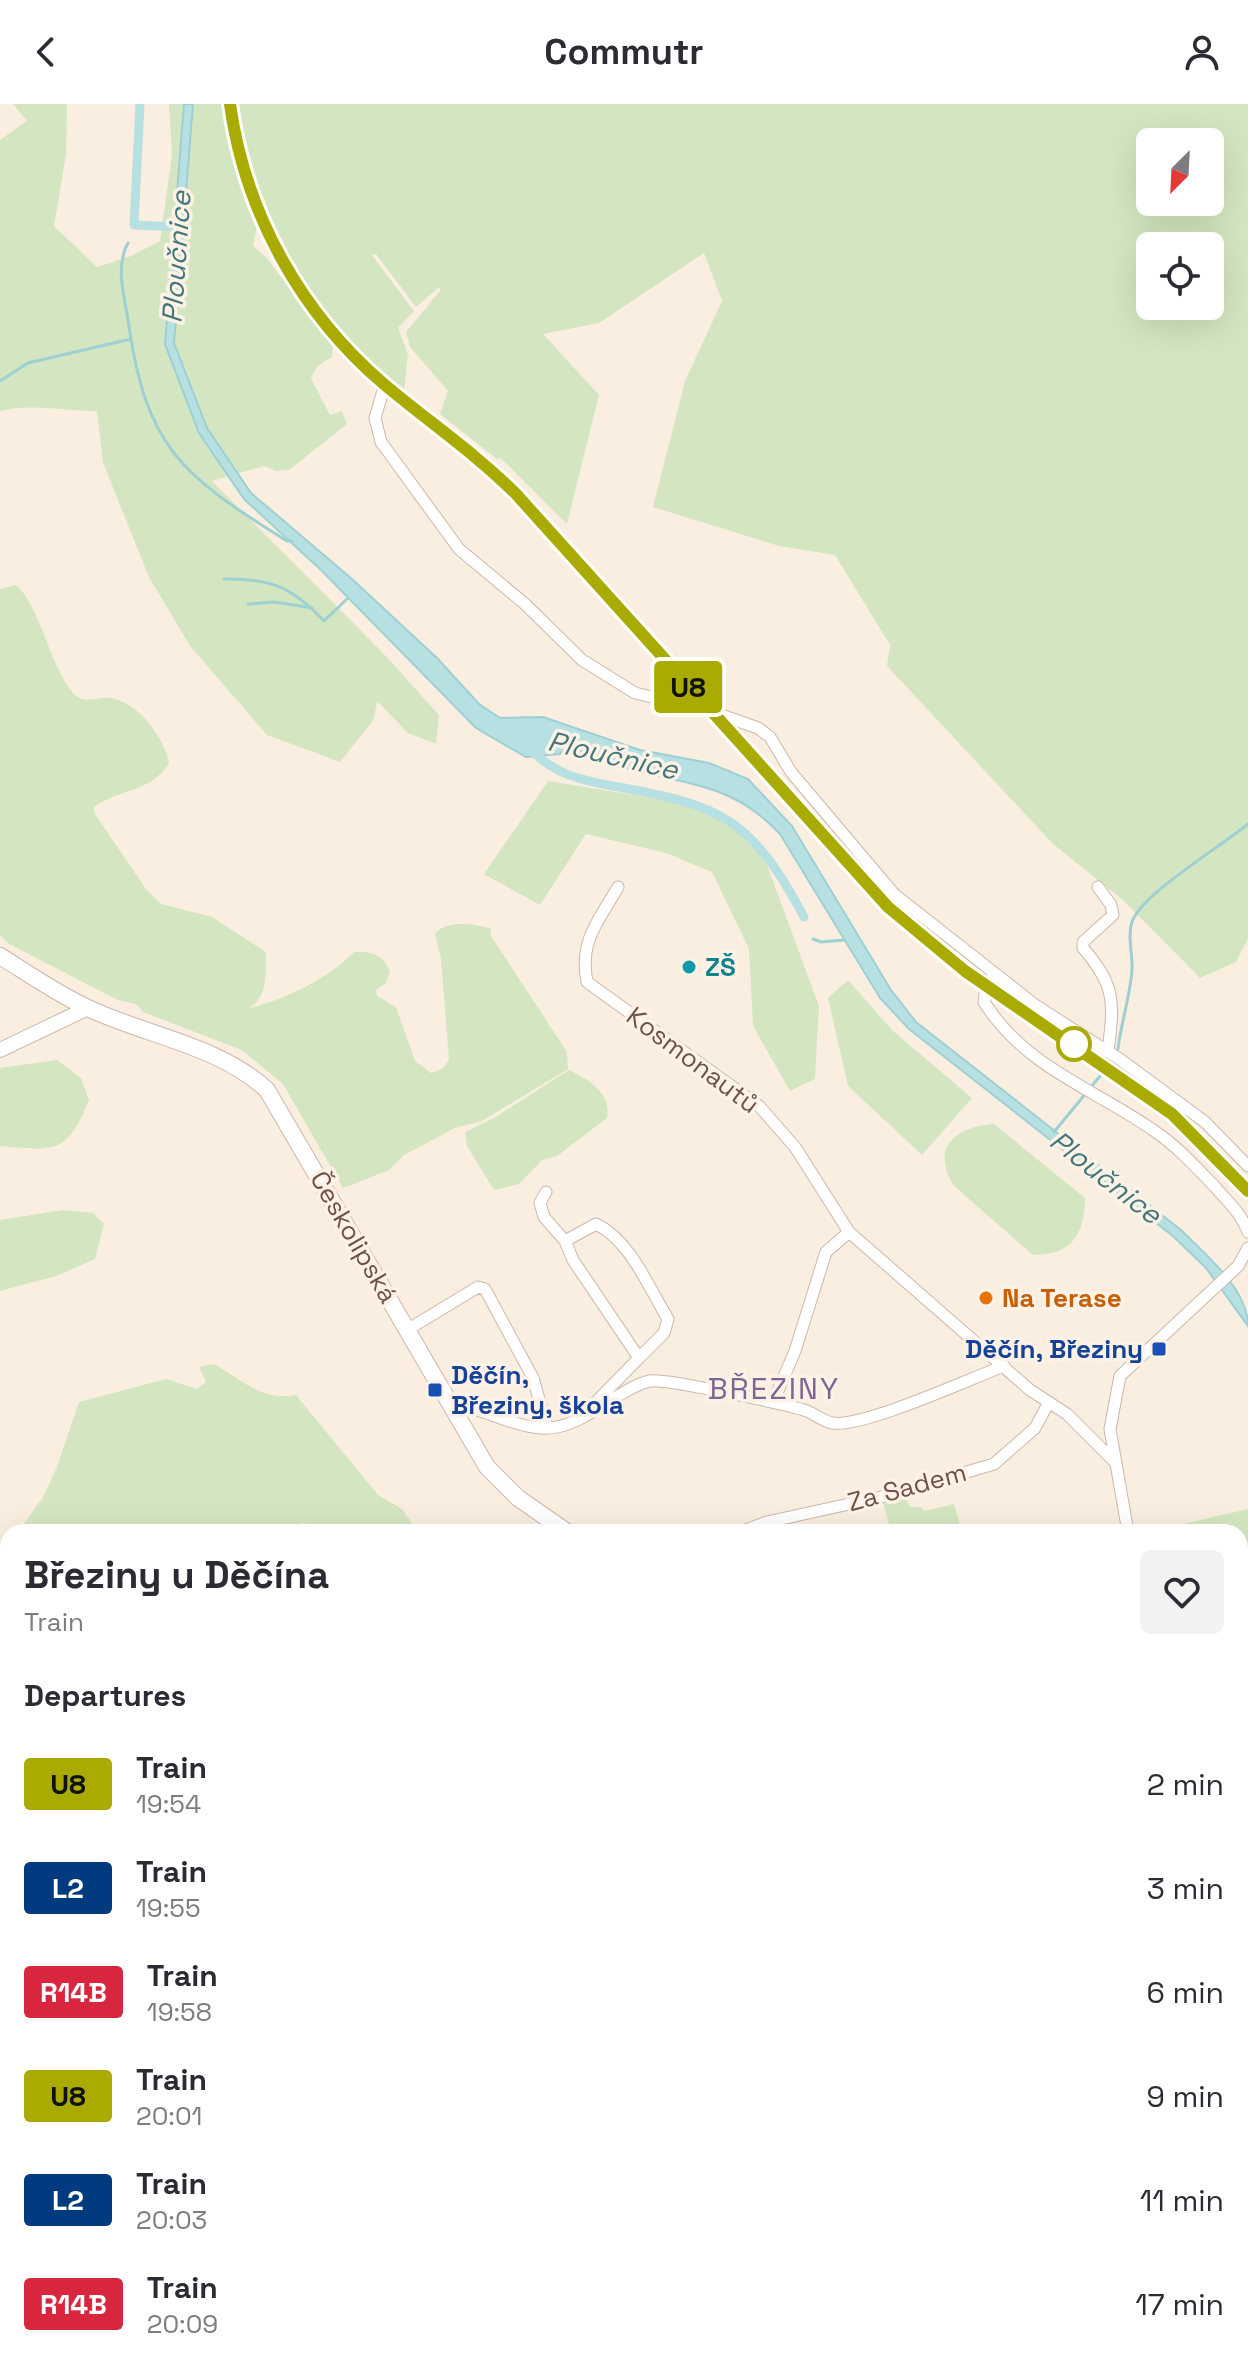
<!DOCTYPE html>
<html lang="en">
<head>
<meta charset="utf-8">
<style>
  :root { --surface:#fff; --page:#f2f2f3; --text:#2b2b33; --muted:#7c7c81 }
  body { margin:0; font-family:"Space Grotesk",sans-serif; background:var(--page); color:var(--text); height:100vh; display:flex; flex-direction:column; font-size:30px; white-space:nowrap }
  * { box-sizing:border-box; margin:0 }
  p { font-size:26px; color:var(--muted) }
  .icon { flex:none; width:44px; height:44px; fill:none; stroke:currentColor; stroke-width:2; stroke-linecap:round; stroke-linejoin:round }
  .map { position:relative; flex:1; overflow:hidden }
  .panel { position:absolute; left:0px; top:1420px; width:1248px; height:850px; display:flex; flex-direction:column; background:var(--surface); border-radius:24px 24px 0 0; box-shadow:0 8px 32px #0002 }
  .panel>* { flex:none }
  .badge { padding:0 16px; border-radius:6px; font-size:28px; line-height:52px }
  .needle { width:52px; rotate:204deg }
  .fabs { position:absolute; left:1136px; top:24px; display:grid; gap:16px }
  .fabs a { display:grid; place-items:center; width:88px; height:88px; border-radius:12px; background:var(--surface); box-shadow:0 8px 32px #0002; font-size:40px }
  .map>.badge { position:absolute; translate:-50% -50%; box-shadow:0 0 0 4px #fff }
  h2 { padding:0 24px; font-size:30px; line-height:72px }
  .round { display:grid; place-items:center; flex:none; width:84px; height:84px; border-radius:12px; background:var(--page) }
  .headline { display:flex; align-items:center; justify-content:space-between; height:136px; padding:0 24px }
  h1 { font-size:38px; font-weight:700; line-height:60px }
  ul { padding:0; list-style:none }
  li { display:flex; align-items:center; gap:24px; height:104px; padding:0 24px }
  li div { flex:1 }
  li b { display:block; font-size:30px }
  li em { font-style:normal }
  li .badge { min-width:88px; font-weight:700; text-align:center }
  header { display:flex; justify-content:space-between; align-items:center; height:104px; padding:0 24px; background:var(--surface); font-size:36px; font-weight:700 }
  .map>svg:first-child { display:block }
  .green { fill:#d4e6c1; fill-rule:evenodd }
  .water { fill:#b7e0e2; stroke:#9ed0d3; stroke-width:2 }
  .lines { fill:none; stroke-linecap:round; stroke-linejoin:round }
  .stream { stroke:#9ed0d3; stroke-width:3 }
  .canal { stroke:#b7e0e2; stroke-width:9 }
  .minor-casing { stroke:#ccb7ac; stroke-width:13 }
  .tertiary-casing { stroke:#ccb7ac; stroke-width:16 }
  .secondary-casing { stroke:#cfb6a9; stroke-width:18 }
  .minor { stroke:#fff; stroke-width:11 }
  .tertiary { stroke:#fff; stroke-width:14 }
  .secondary { stroke:#fff; stroke-width:16 }
  .rail-casing { stroke:#afa1c2; stroke-width:6 }
  .rail { stroke:#fef2e6; stroke-width:3; stroke-dasharray:9; stroke-linecap:butt }
  .line-casing { stroke:#fff; stroke-width:18 }
  .line { stroke:#a9ab00; stroke-width:12 }
  .culture-dot { fill:#0f9aa8; stroke:#fef2e6; stroke-width:3 }
  .stop-dot { fill:#fff; stroke:#a9ab00; stroke-width:4 }
  .food-dot { fill:#e8710a; stroke:#fef2e6; stroke-width:3 }
  .transit-dot { fill:#1a4fb4; stroke:#fef2e6; stroke-width:3 }
  .labels { text-anchor:middle; stroke-width:7; stroke-linejoin:round; paint-order:stroke }
  .culture-label { font-size:26px; font-weight:bold; fill:#0d838f; stroke:#fef2e6; text-anchor:start }
  .street-label { font-size:26px; fill:#6f534a; stroke:#fef2e6 }
  .food-label { font-size:26px; font-weight:bold; fill:#c56008; stroke:#fef2e6; text-anchor:start }
  .transit-label { font-size:26px; font-weight:bold; fill:#164399; stroke:#fef2e6; text-anchor:end }
  .water-label { font-size:28px; font-style:italic; fill:#43777b; stroke:#fef2e6 }
  .quarter-label { font-size:30px; letter-spacing:2px; fill:#7f6692; stroke:#fef2e6 }
</style>
</head>
<body>
<header><svg class="icon" aria-label="back" viewBox="0 0 24 24"><path d="M15 5l-7 7 7 7"/></svg>Commutr<svg class="icon" aria-label="person" viewBox="0 0 24 24"><circle cx="12" cy="8" r="4"/><path d="M4 21q1-7 8-7t8 7"/></svg></header>
<div class="map">
<svg width="1248" height="2269" viewBox="0 0 1248 2269">
  <rect width="100%" height="100%" fill="#faeee1"/>
  <!-- green -->
  <path class="green" d="M13 0H67L66 50 54 122 97 163 131 152 160 137 172 51 169 0H223L236 64 257 122 253 142 266 153 333 243 332 253 317 262 311 274 330 311 342 307 347 320 289 366 276 367 264 362 212 377 382 548 439 611 436 640 408 629 377 597 374 615 340 658 267 631 190 542 149 473 103 359 97 307C63 307 32 299 0 307V36L27 17Z
    M237 0H1248V835L1236 858 1200 874 1124 797 1053 740 887 562 890 541 835 451 779 442 653 403 685 277 722 197 704 149 599 219 543 230 599 291 567 420 501 354 497 355 440 310 448 287 410 243 406 228 441 186 439 183 416 203 376 150 372 151 414 207 398 224 408 250 404 287C314 214 253 115 237 0ZM1150 38H1210V98H1150ZM1150 142H1210V202H1150Z
    M16 481C40 501 50 564 74 590 85 601 97 592 110 594 137 597 165 634 169 659 151 689 118 685 94 703L95 710 146 785 161 800 212 813 266 848C265 872 269 892 248 905 286 894 324 878 354 848 372 847 382 851 390 867L386 879 376 886 377 892 396 903 415 957 431 969 443 964 449 956 441 855 435 830C445 816 476 819 491 825V832L567 948 568 965 482 1017 455 1024 404 1051 389 1066 343 1084 283 980 242 946 143 908 136 900 118 896 9 840 0 831V485Z
    M548 677 665 696 703 707 728 720 764 753 819 902 815 975 790 987 753 922 749 845 712 768 666 749 586 730 540 801 484 770Z
    M848 876 893 927 972 994 922 1051 848 982 828 894Z
    M57 956 81 974 89 996C67 1050 56 1047 0 1042V964Z
    M569 966C588 975 612 989 607 1014L557 1052 542 1056 519 1080 494 1086 467 1042 465 1028 494 1014Z
    M994 1020 1085 1094C1085 1130 1072 1151 1033 1151L954 1082C930 1043 955 1023 994 1020Z
    M63 1106 93 1109 104 1120 95 1155 56 1172 0 1187V1116Z
    M214 1260C243 1276 262 1298 296 1291L378 1391 402 1405 418 1428H296L307 1421 303 1419 282 1428H18L43 1393 57 1363 79 1298 166 1275 197 1285 206 1278 199 1263Z
    M904 1391 910 1403H921L924 1407 954 1400 962 1428H891L883 1397Z
    M1248 1405V1481L1240 1483V1428H1148Z
    M8 1441V1592L0 1598V1451Z
    M1248 1485V1627L1240 1629V1487Z
    M8 1623V2193L0 2194V1631Z
    M52 2262H211L212 2269H53Z
    M457 2262H577L578 2269H458Z
    M596 2262H830L826 2269H598Z"/>
  <!-- water -->
  <path class="water" d="M184 0H193L174 239 207 324 251 389 352 475 438 555 479 600 500 614 543 613 640 646 709 659 748 675 792 722 891 886 916 918 1181 1126C1206 1151 1248 1185 1248 1222L1206 1164 1174 1133 909 925 880 894 780 730C736 683 697 682 637 667 619 663 601 656 583 652V648L565 645 560 650 526 653 476 624 322 467 244 395 199 329 165 240Z"/>
  <g class="lines">
    <!-- stream -->
    <path class="stream" d="M128 139C115 163 124 190 128 216 146 344 181 371 287 437H292
      M0 277 28 259 131 235
      M224 475C271 474 292 483 324 517L348 494
      M248 500 275 498 312 504
      M813 835 821 838 844 836
      M1118 945C1121 919 1130 893 1132 866 1133 851 1127 832 1132 818 1141 790 1222 742 1248 720
      M1054 1028 1105 966"/>
    <!-- canal -->
    <path class="canal" d="M140 0 134 121 177 123
      M530 645C554 670 580 676 613 682 720 701 751 713 804 813"/>
    <!-- minor casing -->
    <g class="minor-casing">
      <path id="minor" d="M385 280 375 314 381 338 459 445 525 500 582 556 635 589 710 607 758 624 770 633 791 668 894 790 1035 901 1121 956 1205 1018 1248 1062
        M618 783C598 818 579 837 587 878L759 1002 795 1043 849 1128 1030 1286 1067 1310 1114 1357
        M1098 783 1111 801 1113 811 1083 838V844C1116 882 1114 898 1108 948
        M995 871 986 882 984 898C1026 964 1093 984 1153 1026 1177 1042 1196 1063 1216 1084 1228 1098 1242 1110 1248 1128
        M546 1088 540 1099 544 1113 565 1137
        M596 1120C630 1136 649 1184 668 1215L664 1229 639 1254 573 1156 565 1137Z
        M407 1226 478 1183 485 1185 533 1274 547 1323
        M773 1298 795 1247 826 1148 849 1128
        M452 1301C487 1303 522 1330 557 1323 589 1317 624 1282 650 1277 664 1274 785 1300 804 1306 814 1309 822 1317 832 1319 863 1324 969 1275 1004 1262
        M587 1307 640 1253
        M740 1428 767 1418 881 1393 994 1360 1035 1324 1049 1298
        M1128 1428 1110 1325 1120 1272 1238 1162 1248 1144
        M1240 1994 1244 2043 1240 2081"/>
    </g>
    <!-- tertiary casing -->
    <g class="tertiary-casing">
      <path id="tertiary" d="M0 946 88 904"/>
    </g>
    <!-- secondary casing -->
    <g class="secondary-casing">
      <path id="secondary" d="M0 852C29 870 59 891 90 905 148 932 220 942 267 986L487 1363 518 1394 567 1428
        M1108 2262 1111 2269"/>
    </g>
    <!-- minor -->
    <use href="#minor" class="minor"/>
    <!-- tertiary -->
    <use href="#tertiary" class="tertiary"/>
    <!-- secondary -->
    <use href="#secondary" class="secondary"/>
    <!-- rail casing -->
    <g class="rail-casing">
      <path id="rail" d="M230 0C245 109 301 209 385 281 429 318 475 350 516 390L888 803 965 867 1172 1010 1248 1087"/>
    </g>
    <!-- rail -->
    <use href="#rail" class="rail"/>
  </g>
  <g class="lines">
    <!-- line casing -->
    <g class="line-casing">
      <path id="line" d="M230 0C245 109 301 210 385 281 429 318 475 349 516 390L888 803 965 867 1172 1010 1248 1087"/>
    </g>
    <!-- line -->
    <use href="#line" class="line"/>
  </g>
  <!-- markers -->
  <circle class="culture-dot" cx="689" cy="863" r="8"/>
  <circle class="stop-dot" cx="1074" cy="940" r="16"/>
  <circle class="food-dot" cx="986" cy="1194" r="8"/>
  <g class="transit-dot">
    <rect x="1151" y="1237" width="16" height="16" rx="4"/>
    <rect x="427" y="1278" width="16" height="16" rx="4"/>
  </g>
  <g class="labels">
    <!-- culture labels -->
    <g class="culture-label">
      <text x="705" y="872">ZŠ</text>
    </g>
    <!-- street labels -->
    <g class="street-label">
      <text transform="translate(693 956) rotate(37)" y="9">Kosmonautů</text>
      <text transform="translate(354 1133) rotate(60)" y="9">Českolipská</text>
      <text transform="translate(907 1383) rotate(-15)" y="9">Za Sadem</text>
    </g>
    <!-- food labels -->
    <g class="food-label">
      <text x="1002" y="1203">Na Terase</text>
    </g>
    <!-- transit labels -->
    <g class="transit-label">
      <text x="1143" y="1254">Děčín, Březiny</text>
      <text x="451" y="1280" text-anchor="start">Děčín,<tspan x="451" dy="30">Březiny, škola</tspan></text>
    </g>
    <!-- water labels -->
    <g class="water-label">
      <text transform="translate(176 153) rotate(-86)" y="10">Ploučnice</text>
      <text transform="translate(613 651) rotate(13)" y="10">Ploučnice</text>
      <text transform="translate(1106 1073) rotate(38)" y="10">Ploučnice</text>
    </g>
    <!-- quarter labels -->
    <g class="quarter-label">
      <text x="774" y="1295">BŘEZINY</text>
    </g>
  </g>
</svg>
<div class="fabs">
<a><svg class="needle" viewBox="-14 -14 28 28"><path d="M0-13l5 13h-10z" fill="#e53935"/><path d="M0 13l5-13h-10z" fill="#7c7c81"/></svg></a>
<a><svg class="icon" aria-label="locate" viewBox="0 0 24 24"><circle cx="12" cy="12" r="6"/><path d="M12 2v4M12 18v4M2 12h4M18 12h4"/></svg></a>
</div>
<b class="badge" style="left:688px;top:583px;background:#a9ab00;color:#111">U8</b>
<section class="panel">
<div class="headline"><div><h1>Březiny u Děčína</h1><p>Train</p></div><a class="round"><svg class="icon" aria-label="heart" viewBox="0 0 24 24"><path d="M12 20l-8-8c-3-5 5-10 8-4 3-6 11-1 8 4z"/></svg></a></div>
<h2>Departures</h2>
<ul>
<li><span class="badge" style="background:#a9ab00;color:#111">U8</span><div><b>Train</b><p>19:54</p></div><em>2 min</em></li>
<li><span class="badge" style="background:#003b80;color:#fff">L2</span><div><b>Train</b><p>19:55</p></div><em>3 min</em></li>
<li><span class="badge" style="background:#d7263d;color:#fff">R14B</span><div><b>Train</b><p>19:58</p></div><em>6 min</em></li>
<li><span class="badge" style="background:#a9ab00;color:#111">U8</span><div><b>Train</b><p>20:01</p></div><em>9 min</em></li>
<li><span class="badge" style="background:#003b80;color:#fff">L2</span><div><b>Train</b><p>20:03</p></div><em>11 min</em></li>
<li><span class="badge" style="background:#d7263d;color:#fff">R14B</span><div><b>Train</b><p>20:09</p></div><em>17 min</em></li>
</ul>
</section>
</div>
</body>
</html>
